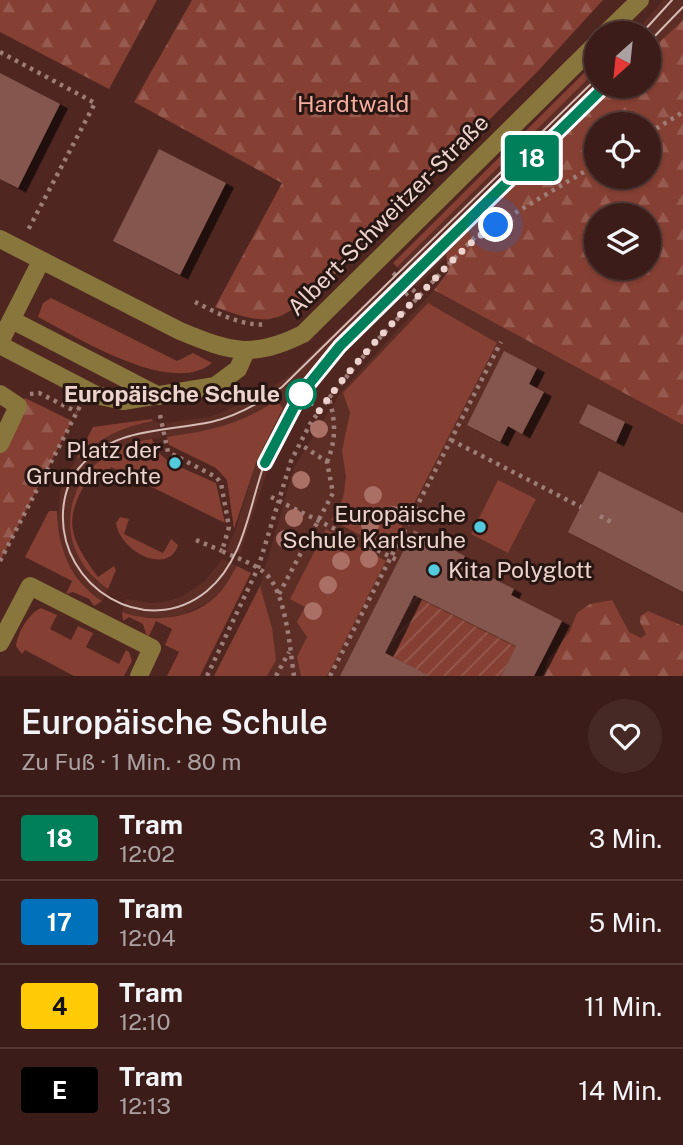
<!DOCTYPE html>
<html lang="de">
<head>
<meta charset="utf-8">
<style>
  :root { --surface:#3b1c18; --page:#462925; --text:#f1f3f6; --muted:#aca1a2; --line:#543a37 }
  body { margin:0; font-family:"Public Sans",sans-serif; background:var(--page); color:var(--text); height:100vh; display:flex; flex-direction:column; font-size:26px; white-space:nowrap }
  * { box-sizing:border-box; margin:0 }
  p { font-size:23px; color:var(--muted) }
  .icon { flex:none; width:38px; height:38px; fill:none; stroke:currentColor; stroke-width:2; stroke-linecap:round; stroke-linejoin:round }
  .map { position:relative; height:676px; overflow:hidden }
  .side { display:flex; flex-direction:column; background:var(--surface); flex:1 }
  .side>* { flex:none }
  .badge { padding:0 14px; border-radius:5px; font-size:24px; line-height:46px }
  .needle { width:46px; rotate:207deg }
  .fabs { position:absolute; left:584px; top:21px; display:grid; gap:14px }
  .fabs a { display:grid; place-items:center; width:77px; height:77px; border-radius:50%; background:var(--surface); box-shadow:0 2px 5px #0004,0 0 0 2px var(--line); font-size:35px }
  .you { position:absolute; width:35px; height:35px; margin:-18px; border:5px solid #fff; border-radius:50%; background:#1a73e8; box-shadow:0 0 0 10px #1a73e833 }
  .map>.badge { position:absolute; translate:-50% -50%; box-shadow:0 0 0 4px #fff }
  .round { display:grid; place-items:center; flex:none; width:74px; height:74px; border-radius:37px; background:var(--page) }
  .head { display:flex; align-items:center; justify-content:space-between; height:119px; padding:0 21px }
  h1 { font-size:33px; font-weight:600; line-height:52px }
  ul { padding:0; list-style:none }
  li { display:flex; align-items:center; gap:21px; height:84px; padding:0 21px; border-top:2px solid var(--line) }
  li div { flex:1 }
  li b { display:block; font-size:26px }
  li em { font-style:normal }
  li .badge { min-width:77px; font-weight:700; text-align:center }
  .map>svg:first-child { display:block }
  .built { fill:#5d2e26 }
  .grass { fill:#853f33 }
  .forest { fill:url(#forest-firs); fill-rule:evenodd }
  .garden { fill:url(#garden-furrows) }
  .building { fill:#84564e; filter:url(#shadow) }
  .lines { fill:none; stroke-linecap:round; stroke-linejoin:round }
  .path { stroke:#9e7d77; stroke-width:4.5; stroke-dasharray:3.5 5; stroke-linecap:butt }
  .minor { stroke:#89763d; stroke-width:18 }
  .tram { stroke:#d7bbb5; stroke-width:2 }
  .tree { fill:#aa7066 }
  .line-casing { stroke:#fff; stroke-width:16 }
  .line { stroke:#00805a; stroke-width:10 }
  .walk { stroke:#edd3cd; stroke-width:7; stroke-dasharray:0 12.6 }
  .stop-dot { fill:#fff; stroke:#00805a; stroke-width:3.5 }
  .poi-dot { fill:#54cade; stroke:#281612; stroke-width:2.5 }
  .labels { text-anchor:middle; stroke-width:6; stroke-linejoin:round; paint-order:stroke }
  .park-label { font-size:23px; fill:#f5ada0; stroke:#281612 }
  .street-label { font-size:23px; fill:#edd3cd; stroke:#281612 }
  .stop-label { font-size:23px; font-weight:bold; fill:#edd3cd; stroke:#281612; text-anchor:end }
  .poi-label { font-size:23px; fill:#edd3cd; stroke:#281612; text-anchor:end }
</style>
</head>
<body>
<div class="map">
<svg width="683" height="676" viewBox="0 0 683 676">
  <defs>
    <pattern id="forest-firs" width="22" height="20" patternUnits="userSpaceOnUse" patternTransform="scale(1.75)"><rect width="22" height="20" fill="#853f33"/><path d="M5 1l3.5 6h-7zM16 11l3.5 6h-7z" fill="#975a4f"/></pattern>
    <pattern id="garden-furrows" width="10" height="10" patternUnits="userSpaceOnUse" patternTransform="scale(1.75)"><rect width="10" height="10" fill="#853f33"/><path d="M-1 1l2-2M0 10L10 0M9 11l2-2" fill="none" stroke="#975a4f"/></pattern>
    <filter id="shadow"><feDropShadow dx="8" dy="4.5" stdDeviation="0" flood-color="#0009"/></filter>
  </defs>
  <rect width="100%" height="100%" fill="#4f2620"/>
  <!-- built -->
  <path class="built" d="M663 0H682L683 20 649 52V33H635Z
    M597 70V86H614L417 287 397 267Z
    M389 280 402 292 341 355 290 421 271 460 240 553 226 552 236 528 257 460 282 407 276 402 246 419 222 428 167 437 166 423 210 417 258 397 292 373Z
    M434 290 683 425V676H214L260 586 294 467 341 392Z
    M153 421 159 423 161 438 131 442 119 447 97 462 74 496 70 520 75 549 96 581 108 589 102 601 83 585 63 555 58 524 60 491 64 477 76 460 93 444 128 426Z
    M222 559 237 566 219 593 208 603 182 615 166 618 139 617 122 612 126 599 151 603 168 601 183 596 205 581Z"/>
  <!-- grass -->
  <path class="grass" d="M597 60V70L397 267 393 263Z
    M51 298 177 361 193 353 212 363C171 397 77 337 38 317L43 303Z
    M428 303 497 343 390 550 331 520 343 498 346 477 342 450 350 413 343 393Z
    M276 401 283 408 257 460 234 529 227 480 216 468 169 445 167 437C214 430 235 426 276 401Z
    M152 419 153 421C121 427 100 438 76 460L93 427Z
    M152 439 157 451 169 462 216 483 225 523 111 467 104 481 90 476C62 520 69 537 98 577L114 566 116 570 108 589C38 540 72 447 152 439Z
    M498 480 536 499 508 553 471 534Z
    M49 511H57C58 548 70 580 102 601L94 606 89 599 73 592 66 594 72 581 25 557Z
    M120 517 129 519 124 534 163 553 171 539 178 545C170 575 121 554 116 523Z
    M326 529 386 561 327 676H301L297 657 307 637 297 622 305 607 290 599Z
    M237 566 251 573 200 676H167L179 652 165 645 172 629 156 621 149 636 146 634 143 624 129 617 123 621 122 612C153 624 196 619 219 593 226 586 231 575 237 566Z
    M260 586 272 628 276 660 267 676H214Z
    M41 608 57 615 50 629 71 640 78 626 93 633 86 647 119 664 126 650 129 652 132 661 124 676H74L25 650 22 654 16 646C18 632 28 614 41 608Z"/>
  <!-- forest -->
  <path class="forest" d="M0 0H157L109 89 0 32Z
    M192 0H603L539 70 319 290C275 325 268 326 215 307L282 183 134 102Z
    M683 20V425L434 290 448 272 446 254 614 86H649V52ZM649 124V177H597V124ZM649 215V268H597V215Z
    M25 398 72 421 0 561V445Z
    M612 600 629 632 641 638 646 634 640 622V616L648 611 683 626V676H543L548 660 570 631 577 613 590 604Z"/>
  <!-- garden -->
  <path class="garden" d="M414 595 516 646 501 676H416L410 666 385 653Z"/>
  <!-- building -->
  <path class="building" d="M0 73 60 104 18 188 0 179Z
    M159 149 226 183 180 275 113 241Z
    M504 351 537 368 529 384 544 392 522 434 508 426 500 442 467 425Z
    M588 404 625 422 616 442 579 423Z
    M599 471 683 513V592L568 532Z
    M414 530 465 556 462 562 514 589 511 595 562 621 534 676H501L516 646 414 595 385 653 430 676H340Z"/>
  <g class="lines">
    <!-- path -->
    <path class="path" d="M0 52 95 103 27 232
      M649 133 683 112
      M393 273 419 295
      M405 295 411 290
      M195 302C217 313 243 327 267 324
      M30 394 39 393 77 412
      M160 415 168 452 216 477 221 483 229 527 222 551C236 558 254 563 266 574 286 593 290 649 294 676
      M451 440 581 507
      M327 462C336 441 336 421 329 399
      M271 497 399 561
      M600 516 613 523
      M196 540 222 551
      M0 561 80 406
      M279 594 333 493 327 462 300 444
      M207 676 258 568 291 461 310 424 329 398 372 346 475 237 597 164
      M276 676 289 652
      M330 676 501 342"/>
    <!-- minor -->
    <path class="minor" d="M606 33 640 0
      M0 239 180 331C231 352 252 359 303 334L597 43
      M12 320 159 396
      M0 342 41 261
      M0 345 96 395 123 401 215 386 238 369 246 351
      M0 394 18 406 0 444
      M0 643 30 586 152 648 139 676"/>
    <!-- tram -->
    <path class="tram" d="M642 33 672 0
      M649 42 683 7
      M597 78 282 387C260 403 238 416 211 422 163 432 113 427 79 468 68 481 64 495 63 512 59 587 146 641 207 591 245 560 249 505 265 462 282 419 309 381 340 347L604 86"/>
  </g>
  <!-- trees -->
  <g class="tree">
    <circle cx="319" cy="429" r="9"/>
    <circle cx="301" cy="480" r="9"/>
    <circle cx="373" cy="495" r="9"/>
    <circle cx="394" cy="515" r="9"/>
    <circle cx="294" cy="518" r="9"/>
    <circle cx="370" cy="525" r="9"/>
    <circle cx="285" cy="539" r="9"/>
    <circle cx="369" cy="559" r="9"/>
    <circle cx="341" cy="561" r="9"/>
    <circle cx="328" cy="585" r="9"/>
    <circle cx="313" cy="611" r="9"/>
  </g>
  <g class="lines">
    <!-- line casing -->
    <g class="line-casing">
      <path id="line" d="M265 463 301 394 340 346 605 86"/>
    </g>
    <!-- line -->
    <use href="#line" class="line"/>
    <!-- walk -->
    <path class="walk" d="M301 394 319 411C351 366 390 325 428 286 450 263 469 241 496 225"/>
  </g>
  <!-- markers -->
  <circle class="stop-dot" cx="301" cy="394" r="14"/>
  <g class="poi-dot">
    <circle cx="175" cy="463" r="7"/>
    <circle cx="480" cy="527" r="7"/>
    <circle cx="434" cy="570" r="7"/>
  </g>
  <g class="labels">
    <!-- park labels -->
    <g class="park-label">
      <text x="353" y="112">Hardtwald</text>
    </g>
    <!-- street labels -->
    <g class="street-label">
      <text transform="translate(388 215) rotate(-45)" y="8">Albert-Schweitzer-Straße</text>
    </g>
    <!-- stop labels -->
    <g class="stop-label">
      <text x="280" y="402">Europäische Schule</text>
    </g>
    <!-- poi labels -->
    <g class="poi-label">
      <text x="161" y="458">Platz der<tspan x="161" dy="26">Grundrechte</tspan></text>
      <text x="466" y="522">Europäische<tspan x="466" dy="26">Schule Karlsruhe</tspan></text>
      <text x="448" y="578" text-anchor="start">Kita Polyglott</text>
    </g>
  </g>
</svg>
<div class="fabs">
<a><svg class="needle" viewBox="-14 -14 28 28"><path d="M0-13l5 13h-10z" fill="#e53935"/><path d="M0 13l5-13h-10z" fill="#aca1a2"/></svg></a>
<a><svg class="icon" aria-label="locate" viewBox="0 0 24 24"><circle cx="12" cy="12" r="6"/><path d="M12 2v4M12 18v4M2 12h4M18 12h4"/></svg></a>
<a><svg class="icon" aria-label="layers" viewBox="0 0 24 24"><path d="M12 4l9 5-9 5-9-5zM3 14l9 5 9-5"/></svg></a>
</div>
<div class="you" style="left:496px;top:225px"></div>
<b class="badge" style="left:532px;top:158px;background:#00805a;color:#fff">18</b>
</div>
<section class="side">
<div class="head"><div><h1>Europäische Schule</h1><p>Zu Fuß · 1 Min. · 80 m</p></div><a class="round"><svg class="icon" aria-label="heart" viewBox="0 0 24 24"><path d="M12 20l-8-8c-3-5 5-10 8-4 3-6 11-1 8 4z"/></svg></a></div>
<ul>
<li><span class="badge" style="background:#00805a;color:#fff">18</span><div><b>Tram</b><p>12:02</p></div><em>3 Min.</em></li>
<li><span class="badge" style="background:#0072bc;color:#fff">17</span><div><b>Tram</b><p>12:04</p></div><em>5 Min.</em></li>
<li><span class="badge" style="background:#ffcb04;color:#111">4</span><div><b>Tram</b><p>12:10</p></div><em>11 Min.</em></li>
<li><span class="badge" style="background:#000;color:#fff">E</span><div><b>Tram</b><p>12:13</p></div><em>14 Min.</em></li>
</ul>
</section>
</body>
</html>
